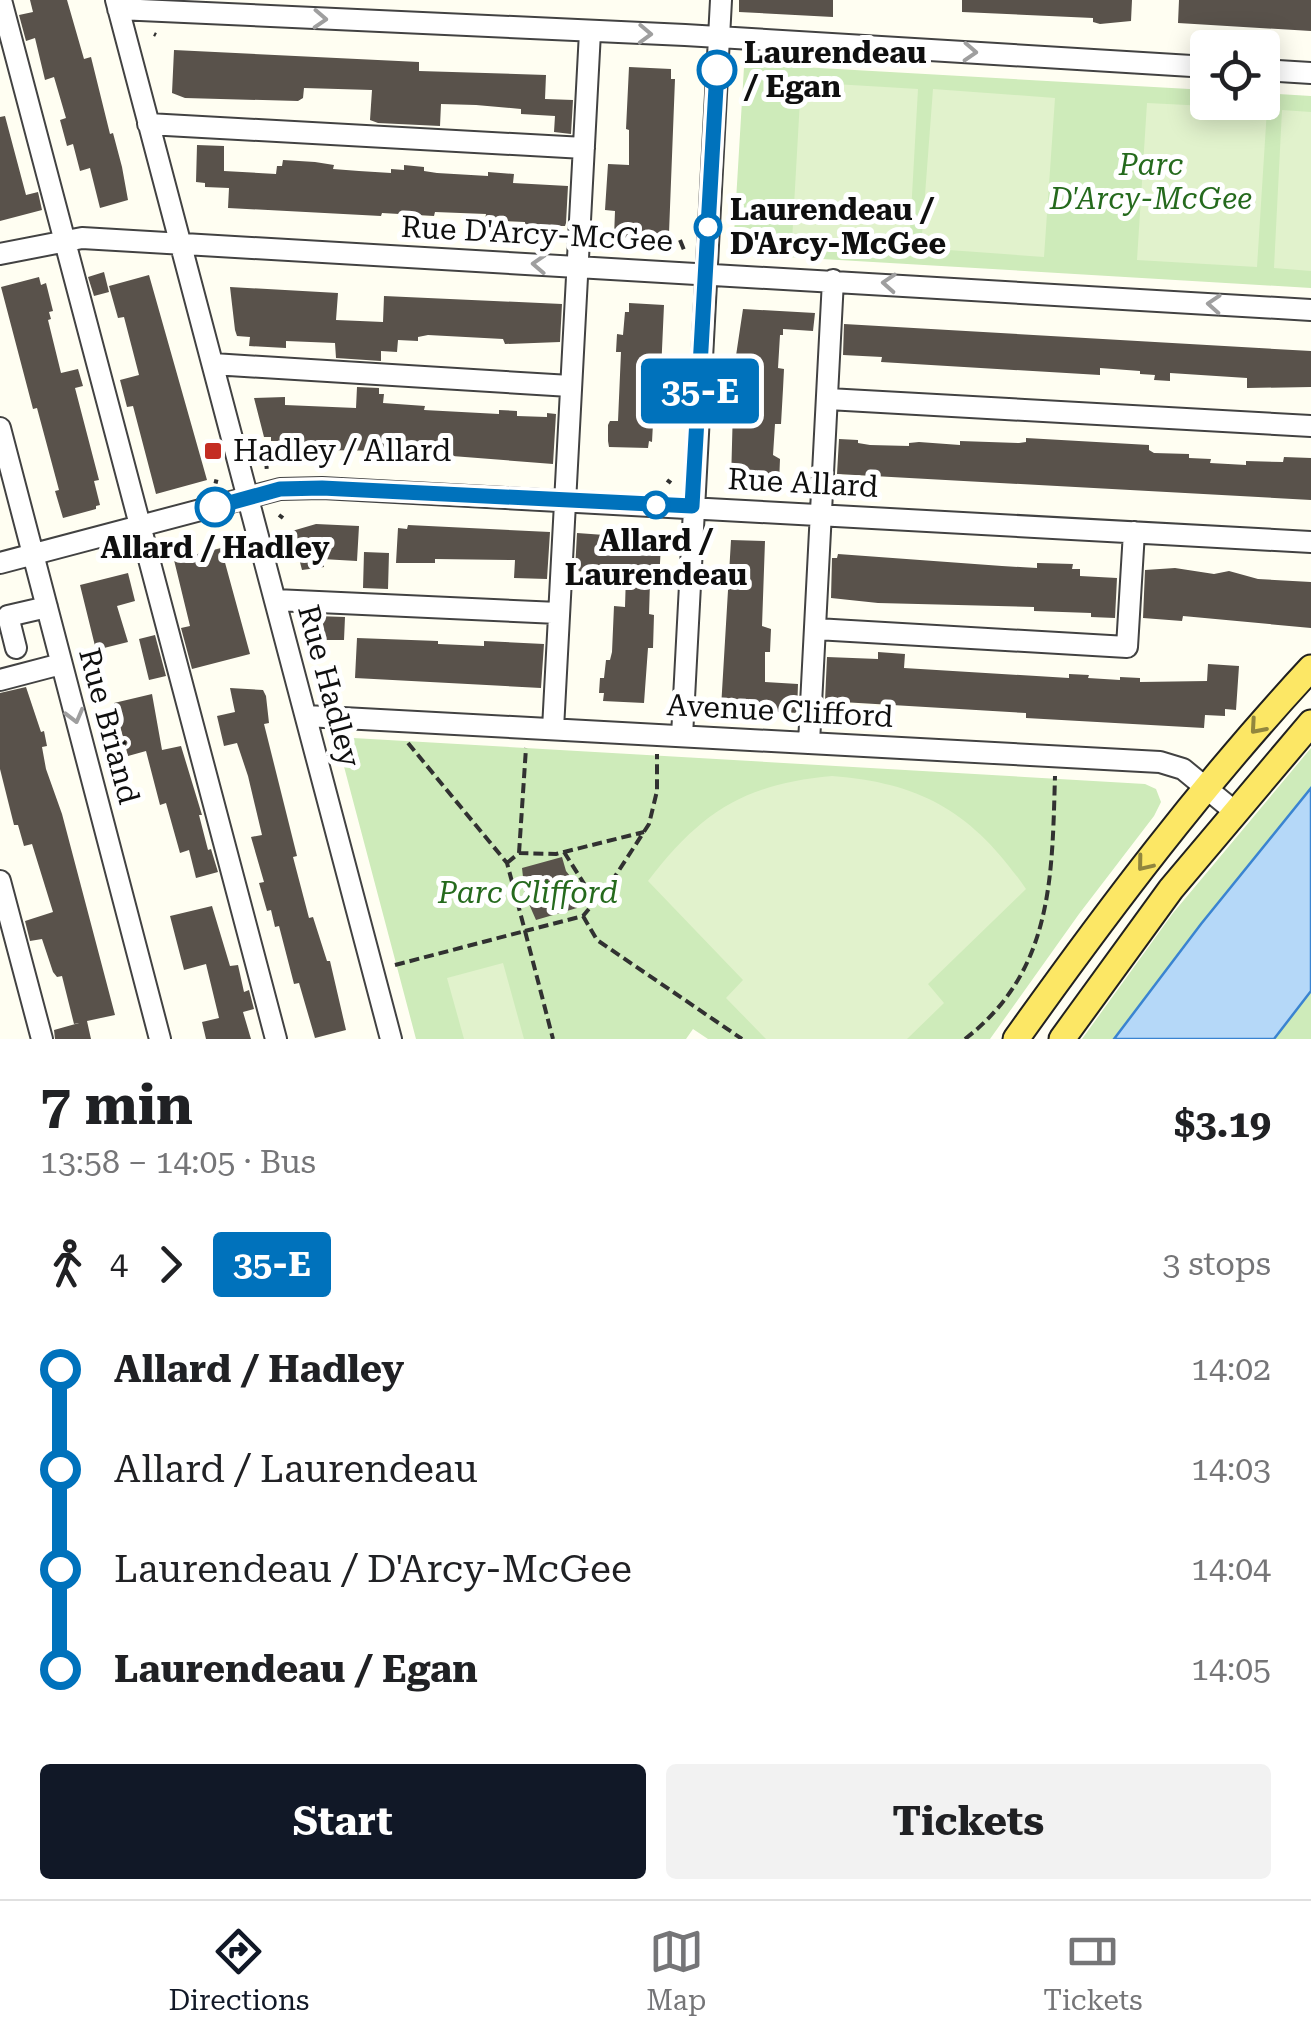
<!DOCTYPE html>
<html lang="en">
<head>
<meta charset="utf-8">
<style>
  :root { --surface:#fff; --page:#f2f2f2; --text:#202124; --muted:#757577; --line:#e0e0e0; --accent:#111827 }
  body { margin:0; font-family:"Roboto Serif",serif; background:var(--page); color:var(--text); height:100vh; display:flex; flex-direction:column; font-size:38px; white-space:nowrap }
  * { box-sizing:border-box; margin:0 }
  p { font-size:32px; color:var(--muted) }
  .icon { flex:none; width:55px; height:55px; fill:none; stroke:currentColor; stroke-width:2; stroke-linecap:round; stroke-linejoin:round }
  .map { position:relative; height:1039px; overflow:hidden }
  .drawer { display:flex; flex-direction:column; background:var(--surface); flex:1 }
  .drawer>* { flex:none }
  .badge { padding:0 20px; border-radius:8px; font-size:35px; line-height:65px }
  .buttons { position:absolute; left:1190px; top:30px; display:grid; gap:20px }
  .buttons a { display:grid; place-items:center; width:90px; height:90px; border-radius:10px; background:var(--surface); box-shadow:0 5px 25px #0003; font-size:50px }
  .map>.badge { position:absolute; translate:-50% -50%; box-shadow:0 0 0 5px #fff }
  .legs { display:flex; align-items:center; gap:15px; height:110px; padding:0 40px; font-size:32px }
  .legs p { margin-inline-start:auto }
  .summary { display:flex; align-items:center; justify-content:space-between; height:170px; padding:0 40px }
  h1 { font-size:55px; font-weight:700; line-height:75px }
  .button { display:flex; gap:20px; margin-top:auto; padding:20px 40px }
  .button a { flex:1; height:115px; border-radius:10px; background:var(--accent); color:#fff; font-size:40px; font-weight:700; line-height:115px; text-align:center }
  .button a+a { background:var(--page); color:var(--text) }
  ul { padding:0 40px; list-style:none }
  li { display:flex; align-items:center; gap:35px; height:100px; font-size:38px }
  li i { display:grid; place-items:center; width:15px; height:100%; margin:0 12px; background:currentColor }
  li i::after { content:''; width:25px; height:25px; margin:-12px; border:8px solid; border-radius:50%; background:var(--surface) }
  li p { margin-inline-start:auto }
  li:first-child i { background:linear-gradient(#0000 50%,currentColor 0) }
  li:last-child i { background:linear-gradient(currentColor 50%,#0000 0) }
  .tab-bar { display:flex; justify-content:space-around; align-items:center; height:140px; border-top:2px solid var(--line); background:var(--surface); font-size:28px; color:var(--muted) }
  .tab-bar a { display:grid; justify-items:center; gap:5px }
  .tab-bar .selected { color:var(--accent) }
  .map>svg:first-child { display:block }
  .green { fill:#ceebba }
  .pitch { fill:#e1f2cc }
  .water { fill:#b5d8f8; stroke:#3a84d1; stroke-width:2.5 }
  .building { fill:#59524b }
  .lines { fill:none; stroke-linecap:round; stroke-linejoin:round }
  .minor-casing { stroke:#424242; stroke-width:24 }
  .major-casing { stroke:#202020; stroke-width:29 }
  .path { stroke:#313131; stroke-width:4; stroke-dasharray:10 5; stroke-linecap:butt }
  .minor { stroke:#fff; stroke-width:20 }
  .major { stroke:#fce765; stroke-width:25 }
  .oneway { stroke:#9f9f9f }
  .oneway2 { stroke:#91863e }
  .line-1-casing { stroke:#fff; stroke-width:22 }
  .line-1 { stroke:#0072bc; stroke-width:15 }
  .stop-1-dot { fill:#fff; stroke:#0072bc; stroke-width:5 }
  .poi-dot { fill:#c42d23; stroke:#fff; stroke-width:4 }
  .labels { text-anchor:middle; stroke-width:10; stroke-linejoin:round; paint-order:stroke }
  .stop-label { font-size:30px; font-weight:bold; fill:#0f0f0f; stroke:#fff; text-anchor:start }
  .park-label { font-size:30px; font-style:italic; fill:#256a1d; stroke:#fff }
  .street-label { font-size:30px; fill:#0f0f0f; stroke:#fff }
  .poi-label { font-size:30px; fill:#0f0f0f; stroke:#fff; text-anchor:start }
</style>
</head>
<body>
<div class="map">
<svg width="1311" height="1039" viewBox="0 0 1311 1039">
  <rect width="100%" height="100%" fill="#fffef2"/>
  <!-- green -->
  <path class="green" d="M750 64 1207 90 1208 102H1262L1263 93 1311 96V288L738 254 733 251 744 67Z
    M353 738 1145 784 1156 789 1161 802 1154 816 1079 914 990 1039H708L693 1029 686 1039H416L342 759 341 745Z
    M1311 748V788L1201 924 1114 1039H1082L1173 913Z
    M1311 991V1039H1273Z"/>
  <!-- pitch -->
  <path class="pitch" d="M801 82 918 89 909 248 792 241Z
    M933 89 1055 98 1044 257 921 248Z
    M1147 103 1267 109 1257 267 1137 260Z
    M1282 110 1311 112V271L1274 268Z
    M832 776C924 783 974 814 1026 889L928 984 944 1003 907 1039H766L726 998 743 980 648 881C701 812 744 784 832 776Z
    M503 963 524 1039H464L447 978Z"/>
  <!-- water -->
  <path class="water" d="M1311 788V991L1274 1039H1114L1201 924Z"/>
  <!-- building -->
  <path class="building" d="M30 0H67L84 59 91 57 110 134 113 133 122 167 128 200 100 208 90 168 80 171 73 144 67 146 60 120 66 118 54 77 45 80 35 38 26 41 19 15 33 12Z
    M739 0H833V17L739 12Z
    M962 0H1132L1131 21 1100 24 1093 22V18L962 12Z
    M1179 0H1311V31L1178 23Z
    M174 50 419 62V71L546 75 545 99 573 100 571 134 554 132 555 116 521 114V109L476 105 441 104 440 126 378 123 370 120 372 90 304 88 303 98 298 101 185 98 172 93Z
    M629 67 671 69V79H675L669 233 663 232V239L614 237 615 211 605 210 608 164 629 165V130L626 129Z
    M5 116 26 195 38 192 42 210 0 221V117Z
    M197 145 224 146V171L276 174 277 166H282L283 160 315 162 334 165 333 169 359 171 391 173V169L404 170V165L424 167V171L437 173 488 176V172L514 174 513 183 568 186 566 223 565 226H525V222L485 220 486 214 435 212 434 216 382 213 381 216 228 208 229 188 205 187V183L196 182Z
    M104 272 109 292 94 296 88 277Z
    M149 275 207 480 156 494 133 406 127 407 120 380 139 375 124 317 118 318 109 286Z
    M39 277 41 285 46 283 53 311 49 312 51 319 48 320 61 373 78 369 83 386 75 388 99 480 94 481 100 505 96 506V509L63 518 55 491 59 490 37 408 33 409 1 287Z
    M230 287 338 293 336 320 360 321 383 322 384 296 562 304 560 342 505 344 503 339 428 335 418 337V341L398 340 397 352 381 351V361L336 358 335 343 286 341V348L249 346 250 337 237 336 235 330Z
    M629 303 664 305 659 416 653 423 652 442 649 441 648 448 609 447 608 441V425L610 421H618L621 352H616L617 334 623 335 625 312H629Z
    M743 309 815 313 813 331 783 329V335H780L778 368 784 369 783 389 781 424H775L773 455 780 459 779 484 731 482 734 369Z
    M844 324 1311 351V387L1247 388V378L1170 373V381L1154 380 1155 375 1140 374V371L1100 368V375L881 362 882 357 843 355Z
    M357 387 379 388V394H384L383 403 425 406 424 410 499 414V410L517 411V416L547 417V413L556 414 553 464 452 456V452L445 449 399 446V451L315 450V446L286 444V441H271V437H264L254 398 285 397V405L356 408Z
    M1026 438 1149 445V450L1154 453 1189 454V458L1211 459 1210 463 1246 465V461L1283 462 1284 457 1311 458V500L837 474 839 439 858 440V443L870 445 909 446V443L919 442 960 445V441L1019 443 1026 442Z
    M316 524 359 526 357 561 322 559 324 567 302 570 292 531Z
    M408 525 550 532 547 579 514 578 515 560 435 559V563H396L398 528 407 529Z
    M577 533 632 537V542L661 544 659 582H650L649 614 654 615 653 648H648L644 703 603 701 604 693H599L600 678H604L606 660H610L612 652 614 606 625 607 626 574 575 571Z
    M731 540 765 541 762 626 771 629 770 652H765V682L798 684 797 713 721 708Z
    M221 548 250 654 192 669 181 628 190 626 174 560Z
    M364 552 389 553 388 589 363 588Z
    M838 554 1002 566 1037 568V563L1073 564 1072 569H1080V576L1117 578 1115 618 1091 617V613L1034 611V607L878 603 831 598 832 558H837Z
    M1175 568 1214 574 1229 571 1258 579 1311 582V628L1183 616 1182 621 1143 618 1145 570Z
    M128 573 135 601 117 606 128 642 96 650 80 585Z
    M316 616 345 617 344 640H322Z
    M155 635 166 676 149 680 139 639Z
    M357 638 438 641V644L484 646V641L544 644 541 688 355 678Z
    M878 652 905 654 904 668 1069 678V674L1089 675 1088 678 1120 680V677L1140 678V682L1207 681 1208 664 1239 666 1236 710 1225 709V716L1205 715 1204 728 1026 718V713L825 701 827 657 878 659Z
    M26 687 41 732 44 731 47 746 42 747 46 769 62 814 115 1015 87 1021 91 1039H55L54 1030 79 1023 74 1024 62 976 57 977 53 972 42 939 30 941 25 921 53 912 32 844 24 846 18 825H14L0 769V693Z
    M230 688 263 690 266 696 269 723 264 724 297 856 293 857 309 918 313 917 327 961H330L346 1030 315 1038 299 983 294 984 279 926 275 927 271 910 267 911 259 883 264 882 251 837 262 835 248 776 237 743 224 746 217 716 235 712Z
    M152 694 162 750 181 746 202 815H199L208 850 211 849 218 872 196 878 189 850 180 853 166 803 160 805 146 751 128 756 114 703Z
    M562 857 566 871 574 881 577 908 536 920 525 895 522 868Z
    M212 906 230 966 238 965 244 992 249 990 254 1009 243 1012 251 1039H206L202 1022 219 1018 206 964 184 970 170 916Z"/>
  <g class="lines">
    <!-- minor casing -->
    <g class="minor-casing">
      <path id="minor" d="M1 0 276 1039
        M116 0 391 1039
        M118 9 685 35 1208 67
        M1262 70 1311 73
        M148 124 584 148
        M0 254 82 238 1311 310
        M213 364 570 386
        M828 399 1311 426
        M0 428 160 1039
        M0 563 280 489 322 488 1311 542
        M275 600 558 613
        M816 629 1127 647 1134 532
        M16 648 8 616 47 607
        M0 680 61 664
        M306 716 1160 762 1183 769 1234 811
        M553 729 590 32
        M682 736 721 0
        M809 743 833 280
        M0 881 42 1039"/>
    </g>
    <!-- major casing -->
    <g class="major-casing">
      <path id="major" d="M1016 1039C1108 910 1203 784 1311 668
        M1062 1039 1171 889 1311 723"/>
    </g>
    <!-- path -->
    <path class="path" d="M154 34 156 35
      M680 240 684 250
      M266 459 267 473
      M667 480 671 483
      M214 481 218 482
      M279 515 283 518
      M408 743 507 863 525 931 583 916 612 881 649 824 657 791V754
      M564 852 595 901
      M519 853 526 748
      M507 863 519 853 556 854 644 832
      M583 916 597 940 742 1039
      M395 965 525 931 553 1039
      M965 1039C1053 971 1052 878 1055 776"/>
    <!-- minor -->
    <use href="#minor" class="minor"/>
    <!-- major -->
    <use href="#major" class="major"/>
  </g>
  <!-- one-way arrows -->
  <defs><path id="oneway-chevron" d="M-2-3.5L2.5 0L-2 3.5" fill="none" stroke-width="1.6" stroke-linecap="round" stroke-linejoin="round" transform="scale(2.5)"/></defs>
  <g class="oneway">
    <use href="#oneway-chevron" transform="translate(320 19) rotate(3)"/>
    <use href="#oneway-chevron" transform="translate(645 34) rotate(2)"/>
    <use href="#oneway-chevron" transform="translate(970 52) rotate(3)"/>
    <use href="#oneway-chevron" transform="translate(539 264) rotate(-177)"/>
    <use href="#oneway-chevron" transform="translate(889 283) rotate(-176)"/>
    <use href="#oneway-chevron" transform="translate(1214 304) rotate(-176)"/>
    <use href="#oneway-chevron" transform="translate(75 716) rotate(75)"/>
  </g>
  <g class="oneway2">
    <use href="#oneway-chevron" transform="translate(1257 727) rotate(131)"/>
    <use href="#oneway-chevron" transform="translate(1144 864) rotate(129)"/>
  </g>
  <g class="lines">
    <!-- line-1 casing -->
    <g class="line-1-casing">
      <path id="line-1" d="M215 507 280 489 322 488 692 506 717 70"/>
    </g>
    <!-- line-1 -->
    <use href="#line-1" class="line-1"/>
  </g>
  <!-- markers -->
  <g class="stop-1-dot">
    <circle cx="717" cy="70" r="18"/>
    <circle cx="708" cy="227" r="12"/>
    <circle cx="656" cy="505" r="12"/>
    <circle cx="215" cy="507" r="18"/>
  </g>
  <rect class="poi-dot" x="203" y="441" width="20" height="20" rx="5"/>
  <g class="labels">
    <!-- stop labels -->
    <g class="stop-label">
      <text x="744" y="63">Laurendeau<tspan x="744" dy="34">/ Egan</tspan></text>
      <text x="730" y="220">Laurendeau /<tspan x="730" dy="34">D'Arcy-McGee</tspan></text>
      <text x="656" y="551" text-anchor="middle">Allard /<tspan x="656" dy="34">Laurendeau</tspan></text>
      <text x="215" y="558" text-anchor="middle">Allard / Hadley</text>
    </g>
    <!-- park labels -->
    <g class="park-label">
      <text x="1151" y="175">Parc<tspan x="1151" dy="34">D'Arcy-McGee</tspan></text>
      <text x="528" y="903">Parc Clifford</text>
    </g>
    <!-- street labels -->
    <g class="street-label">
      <text transform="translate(537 234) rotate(3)" y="10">Rue D'Arcy-McGee</text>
      <text transform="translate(803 483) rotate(3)" y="10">Rue Allard</text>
      <text transform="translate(329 686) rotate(75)" y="10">Rue Hadley</text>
      <text transform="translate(780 711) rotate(3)" y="10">Avenue Clifford</text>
      <text transform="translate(109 726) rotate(75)" y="10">Rue Briand</text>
    </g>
    <!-- poi labels -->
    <g class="poi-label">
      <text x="233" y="461">Hadley / Allard</text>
    </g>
  </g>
</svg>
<div class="buttons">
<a><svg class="icon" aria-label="locate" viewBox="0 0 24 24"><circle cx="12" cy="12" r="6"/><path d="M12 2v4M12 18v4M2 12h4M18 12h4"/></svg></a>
</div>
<b class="badge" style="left:700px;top:391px;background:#0072bc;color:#fff">35-E</b>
</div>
<section class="drawer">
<div class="summary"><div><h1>7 min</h1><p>13:58 – 14:05 · Bus</p></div><b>$3.19</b></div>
<div class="legs"><svg class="icon" aria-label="walk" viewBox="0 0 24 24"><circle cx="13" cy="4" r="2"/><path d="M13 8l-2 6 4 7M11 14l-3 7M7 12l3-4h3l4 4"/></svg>4<svg class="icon" aria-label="forward" viewBox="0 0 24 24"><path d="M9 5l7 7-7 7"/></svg><b class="badge" style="background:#0072bc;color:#fff">35-E</b><p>3 stops</p></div>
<ul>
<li><i style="color:#0072bc"></i><b>Allard / Hadley</b><p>14:02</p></li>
<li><i style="color:#0072bc"></i><span>Allard / Laurendeau</span><p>14:03</p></li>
<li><i style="color:#0072bc"></i><span>Laurendeau / D'Arcy-McGee</span><p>14:04</p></li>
<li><i style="color:#0072bc"></i><b>Laurendeau / Egan</b><p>14:05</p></li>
</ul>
<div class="button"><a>Start</a><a>Tickets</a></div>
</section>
<nav class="tab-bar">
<a class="selected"><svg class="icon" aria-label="directions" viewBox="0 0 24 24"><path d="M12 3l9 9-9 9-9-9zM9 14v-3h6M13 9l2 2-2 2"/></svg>Directions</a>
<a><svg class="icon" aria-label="map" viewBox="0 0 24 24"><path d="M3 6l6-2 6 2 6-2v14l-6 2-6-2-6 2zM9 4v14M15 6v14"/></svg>Map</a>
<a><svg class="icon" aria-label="tickets" viewBox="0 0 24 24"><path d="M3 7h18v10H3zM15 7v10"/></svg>Tickets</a>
</nav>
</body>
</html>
